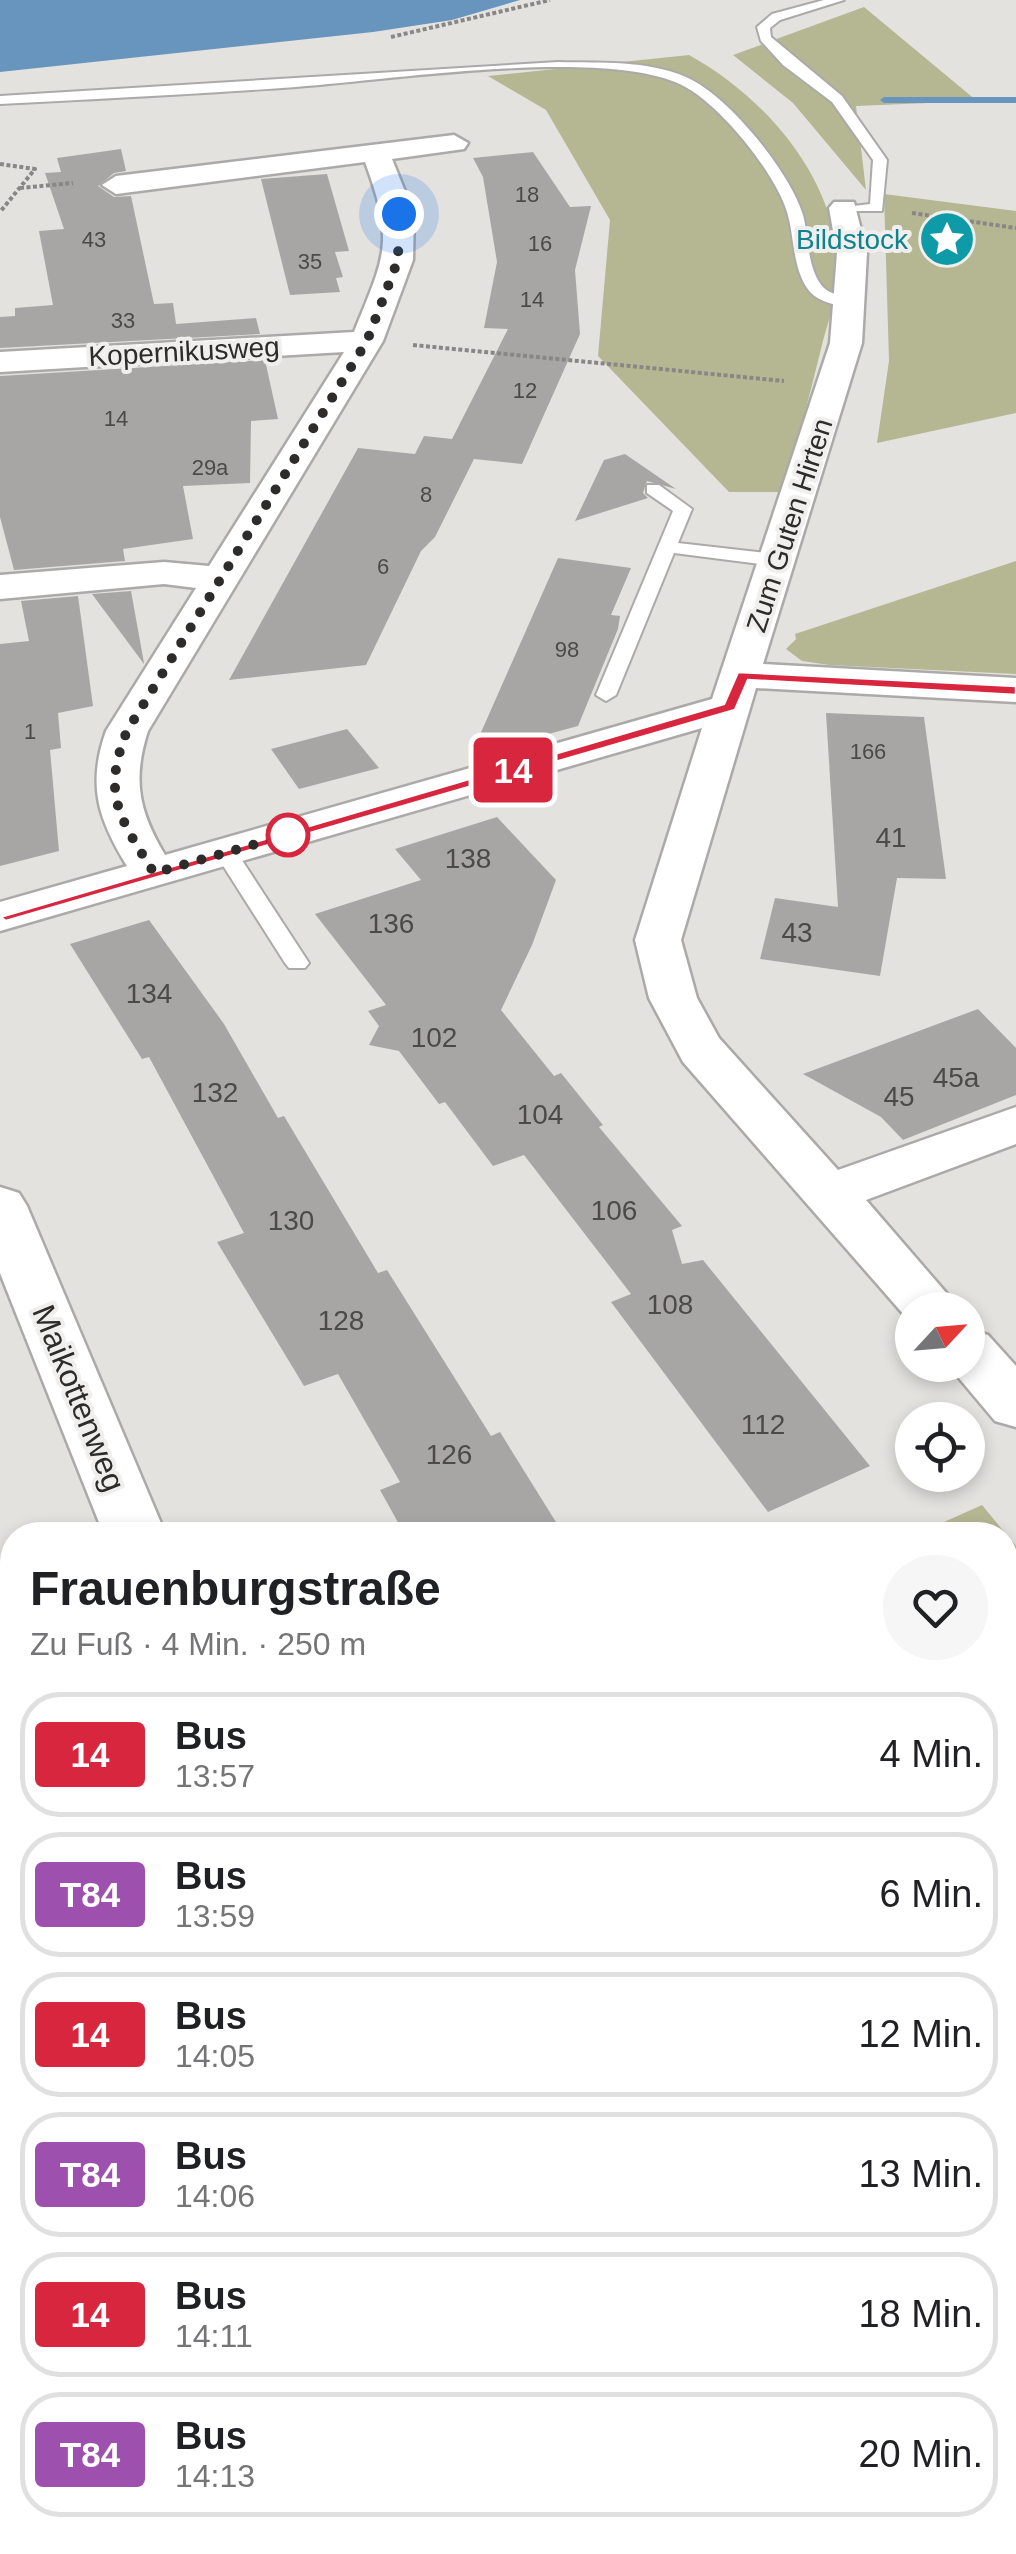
<!DOCTYPE html>
<html lang="de">
<head>
<meta charset="utf-8">
<style>
  :root { --surface:#fff; --page:#f6f6f6; --text:#202124; --muted:#757577; --line:#e0e0e0 }
  body { margin:0; font-family:Helvetica,sans-serif; background:var(--page); color:var(--text); height:100vh; display:flex; flex-direction:column; font-size:38px; white-space:nowrap }
  * { box-sizing:border-box; margin:0 }
  p { font-size:32px; color:var(--muted) }
  .icon { flex:none; width:55px; height:55px; fill:none; stroke:currentColor; stroke-width:2; stroke-linecap:round; stroke-linejoin:round }
  .map { position:relative; flex:1; overflow:hidden }
  .side { position:absolute; left:0px; top:1522px; width:1018px; height:1032px; display:flex; flex-direction:column; background:var(--surface); border-radius:40px 40px 0 0; box-shadow:0 5px 15px #0003 }
  .side>* { flex:none }
  .badge { padding:0 20px; border-radius:8px; font-size:35px; line-height:65px }
  .needle { width:65px; rotate:64deg }
  .tools { position:absolute; left:895px; top:1292px; display:grid; gap:20px }
  .tools a { display:grid; place-items:center; width:90px; height:90px; border-radius:50%; background:var(--surface); box-shadow:0 5px 15px #0003; font-size:50px }
  .you { position:absolute; width:50px; height:50px; margin:-25px; border:8px solid #fff; border-radius:50%; background:#1a73e8; box-shadow:0 0 0 15px #1a73e833 }
  .map>.badge { position:absolute; translate:-50% -50%; box-shadow:0 0 0 5px #fff }
  .round { display:grid; place-items:center; flex:none; width:105px; height:105px; border-radius:52px; background:var(--page) }
  .overview { display:flex; align-items:center; justify-content:space-between; height:170px; padding:0 30px }
  h1 { font-size:48px; font-weight:700; line-height:75px }
  ul { padding:0; list-style:none }
  li { display:flex; align-items:center; gap:30px; height:125px; margin:0 20px 15px; padding:0 10px; border:5px solid var(--line); border-radius:40px }
  li div { flex:1 }
  li b { display:block; font-size:38px }
  li em { font-style:normal }
  li .badge { min-width:110px; font-weight:700; text-align:center }
  .map>svg:first-child { display:block }
  .green { fill:#b5b793 }
  .water { fill:#6795be }
  .lines { fill:none; stroke-linecap:round; stroke-linejoin:round }
  .stream { fill:#6795be; fill-rule:evenodd }
  .building { fill:#a8a6a4 }
  .service-casing { stroke:#acaaa8; stroke-width:4 }
  .minor-casing { stroke:#acaaa8; stroke-width:5 }
  .trunk-casing { stroke:#acaaa8; stroke-width:5 }
  .path { stroke:#888785; stroke-width:4; stroke-dasharray:4 2.5; stroke-linecap:butt }
  .service { fill:#fff; fill-rule:evenodd }
  .minor { fill:#fff; fill-rule:evenodd }
  .trunk { fill:#fff; fill-rule:evenodd }
  .line { fill:#d7263d; stroke:#fff; stroke-width:2.5 }
  .walk { stroke:#2d2c2b; stroke-width:10; stroke-dasharray:0 18 }
  .stop-dot { fill:#fff; stroke:#d7263d; stroke-width:5 }
  .labels { text-anchor:middle; stroke-width:8; stroke-linejoin:round; paint-order:stroke }
  .far-number-label { font-size:22px; fill:#4c4a49 }
  .far-culture-label { font-size:28px; fill:#0d838f; stroke:#f1efed; text-anchor:end }
  .far-street-label { font-size:28px; fill:#2d2c2b; stroke:#f1efed }
  .number-label { font-size:28px; fill:#4c4a49 }
  .street-label { font-size:32px; fill:#2d2c2b; stroke:#f1efed }
</style>
</head>
<body>
<div class="map">
<svg width="1016" height="2554" viewBox="0 0 1016 2554">
  <rect width="100%" height="100%" fill="#e4e2df"/>
  <!-- green -->
  <path class="green" d="M864 7 977 101 856 106 866 190 793 103 733 55Z
    M689 55C767 98 841 183 838 278 837 299 827 324 822 345 810 394 797 443 784 492H729L598 356 610 220 546 110 488 76Z
    M884 194 1016 211V413L877 443 889 361Z
    M1016 561V674L829 665 802 661 786 649 796 639 795 634Z
    M982 1505 1016 1546V1873L1005 1874V1535H915Z"/>
  <!-- water -->
  <path class="water" d="M0 0H520L452 20 373 32 0 72Z"/>
  <g class="lines">
    <!-- stream -->
    <path class="stream" d="M1016 97V103H884L880 100 884 97Z"/>
  </g>
  <!-- building -->
  <path class="building" d="M121 149 126 171 114 173 98 186 114 197 131 196 154 304 173 303 176 324 256 318 260 334 0 348V317L15 316V308L53 305 39 231 64 229 45 173 61 172 57 158Z
    M533 152 570 207 591 206 575 270 580 334 522 464 474 459 435 537 421 551 366 665 229 680 358 448 415 454 424 436 452 439 508 329 484 328 497 262 483 177 473 158Z
    M327 174 349 251 335 252 343 277 336 278 340 292 290 295 261 179Z
    M265 360 278 419 251 421 250 483 183 486 193 539 123 549 125 561 14 570 0 517V376Z
    M625 454 676 489 647 481 643 493 648 498 575 521 604 460Z
    M558 558 631 568 611 615 620 616 618 629 578 726 471 755Z
    M131 591 144 663V664L92 594Z
    M78 596 93 706 58 713 61 748 50 750 59 851 0 866V644L29 641 21 601Z
    M826 713 924 717 946 879 897 878 880 976 760 959 775 898 838 907Z
    M347 729 379 768 299 789 271 749Z
    M497 817 556 880 532 945 501 1010 554 1076 561 1073 603 1125 599 1127 682 1226 672 1230 682 1264 703 1260 870 1466 768 1512 611 1302 631 1294 524 1155 493 1166 445 1102 439 1104 399 1051 369 1045 379 1026 368 1011 386 1005 315 914 421 880 395 849Z
    M149 920 224 1024 278 1118 284 1116 378 1273 387 1270 491 1436 500 1432 564 1535H405L380 1490 400 1482 338 1374 304 1386 217 1242 244 1233 149 1057 142 1059 70 944Z
    M978 1009 1016 1048V1095L903 1140 881 1117 803 1074Z"/>
  <g class="lines">
    <!-- service casing -->
    <g class="service-casing">
      <path id="service" d="M824 0H844L780 20 770 28 771 37 842 96 887 160 882 211H839L837 208 870 204 873 160 832 102 783 65 761 41 757 27 772 14Z
        M558 62C601 63 647 60 686 77 728 95 790 172 803 215 809 237 807 271 824 288 833 296 848 297 860 300V306C845 308 821 304 810 292 792 270 795 238 787 212 775 172 715 97 675 82 590 49 391 80 296 87 198 94 99 99 0 104V96Z
        M647 485H659L692 509 678 543 775 554 784 560 775 566 674 553 616 695 606 701 596 695 673 511 647 493Z
        M226 846 234 848 309 963 305 968H289L285 963 215 853Z
        M666 2542H708L710 2554H668Z"/>
    </g>
    <!-- minor casing -->
    <g class="minor-casing">
      <path id="minor" d="M454 135 468 143 464 149 392 159 414 214 413 260 383 341 148 731C132 780 139 812 165 855L712 699 830 343 837 253 829 208 834 202H854L867 253 862 343 763 664 1016 678V702L756 688 681 940 697 998 719 1038 838 1170 1016 1107V1144L866 1200 961 1310H912V1324L683 1062 649 998 635 940 702 728 0 931V902L127 866C98 819 87 785 106 731L196 588 164 584 0 599V575L164 562 209 566 344 352 0 372V352L354 332C385 255 395 243 365 162L116 194 102 185 116 176Z
        M0 1187 19 1193 27 1206 166 1535H104L0 1273Z
        M968 1329 988 1335 1016 1366V1427L995 1421 948 1365H968Z"/>
    </g>
    <!-- trunk casing -->
    <g class="trunk-casing">
      <path id="trunk" d="M1016 1936V2004L1005 2005V1937Z
        M0 1980H12V2050H0Z
        M1016 2084V2160L1005 2161V2085Z
        M0 2139H12V2215H0Z"/>
    </g>
    <!-- path -->
    <path class="path" d="M391 37 550 0
      M0 164 35 169 0 212
      M20 188 73 183
      M912 213 1016 228
      M413 345 784 381"/>
    <!-- service -->
    <use href="#service" class="service"/>
    <!-- minor -->
    <use href="#minor" class="minor"/>
    <!-- trunk -->
    <use href="#trunk" class="trunk"/>
  </g>
  <!-- line -->
  <path class="line" d="M738 672 1016 686V695L748 680 735 710 6 921 0 917 724 704Z"/>
  <g class="lines">
    <!-- walk -->
    <path class="walk" d="M288 835 154 873C120 818 101 796 127 731L367 341 398 260 399 214"/>
  </g>
  <!-- icons -->
  <defs>
    <g id="sight-disc" transform="scale(2.875)"><circle r="9.5" fill="#0f9aa8" stroke="#f1efed"/><path d="M0-6L1.8-2.2L6-1.7L2.9 1.2L3.7 5.4L0 3.3L-3.7 5.4L-2.9 1.2L-6-1.7L-1.8-2.2Z" fill="#fff"/></g>
  </defs>
  <g fill-rule="evenodd">
    <use href="#sight-disc" x="947" y="239"/>
  </g>
  <!-- markers -->
  <circle class="stop-dot" cx="288" cy="835" r="20"/>
  <g class="labels">
    <!-- far-number labels -->
    <g class="far-number-label">
      <text x="527" y="202">18</text>
      <text x="94" y="247">43</text>
      <text x="540" y="251">16</text>
      <text x="310" y="269">35</text>
      <text x="532" y="307">14</text>
      <text x="123" y="328">33</text>
      <text x="525" y="398">12</text>
      <text x="116" y="426">14</text>
      <text x="210" y="475">29a</text>
      <text x="426" y="502">8</text>
      <text x="383" y="574">6</text>
      <text x="567" y="657">98</text>
      <text x="30" y="739">1</text>
      <text x="868" y="759">166</text>
    </g>
    <!-- far-culture labels -->
    <g class="far-culture-label">
      <text x="908" y="249">Bildstock</text>
    </g>
    <!-- far-street labels -->
    <g class="far-street-label">
      <text transform="translate(184 351) rotate(-3)" y="10">Kopernikusweg</text>
      <text transform="translate(789 525) rotate(-72)" y="10">Zum Guten Hirten</text>
    </g>
    <!-- number labels -->
    <g class="number-label">
      <text x="891" y="847">41</text>
      <text x="468" y="868">138</text>
      <text x="391" y="933">136</text>
      <text x="797" y="942">43</text>
      <text x="149" y="1003">134</text>
      <text x="434" y="1047">102</text>
      <text x="956" y="1087">45a</text>
      <text x="215" y="1102">132</text>
      <text x="899" y="1106">45</text>
      <text x="540" y="1124">104</text>
      <text x="614" y="1220">106</text>
      <text x="291" y="1230">130</text>
      <text x="670" y="1314">108</text>
      <text x="341" y="1330">128</text>
      <text x="763" y="1434">112</text>
      <text x="449" y="1464">126</text>
    </g>
    <!-- street labels -->
    <g class="street-label">
      <text transform="translate(79 1398) rotate(68)" y="11">Maikottenweg</text>
    </g>
  </g>
</svg>
<div class="tools">
<a><svg class="needle" viewBox="-14 -14 28 28"><path d="M0-13l5 13h-10z" fill="#e53935"/><path d="M0 13l5-13h-10z" fill="#757577"/></svg></a>
<a><svg class="icon" aria-label="locate" viewBox="0 0 24 24"><circle cx="12" cy="12" r="6"/><path d="M12 2v4M12 18v4M2 12h4M18 12h4"/></svg></a>
</div>
<div class="you" style="left:399px;top:214px"></div>
<b class="badge" style="left:513px;top:770px;background:#d7263d;color:#fff">14</b>
<section class="side">
<div class="overview"><div><h1>Frauenburgstraße</h1><p>Zu Fuß · 4 Min. · 250 m</p></div><a class="round"><svg class="icon" aria-label="heart" viewBox="0 0 24 24"><path d="M12 20l-8-8c-3-5 5-10 8-4 3-6 11-1 8 4z"/></svg></a></div>
<ul>
<li><span class="badge" style="background:#d7263d;color:#fff">14</span><div><b>Bus</b><p>13:57</p></div><em>4 Min.</em></li>
<li><span class="badge" style="background:#9e50ae;color:#fff">T84</span><div><b>Bus</b><p>13:59</p></div><em>6 Min.</em></li>
<li><span class="badge" style="background:#d7263d;color:#fff">14</span><div><b>Bus</b><p>14:05</p></div><em>12 Min.</em></li>
<li><span class="badge" style="background:#9e50ae;color:#fff">T84</span><div><b>Bus</b><p>14:06</p></div><em>13 Min.</em></li>
<li><span class="badge" style="background:#d7263d;color:#fff">14</span><div><b>Bus</b><p>14:11</p></div><em>18 Min.</em></li>
<li><span class="badge" style="background:#9e50ae;color:#fff">T84</span><div><b>Bus</b><p>14:13</p></div><em>20 Min.</em></li>
</ul>
</section>
</div>
</body>
</html>
